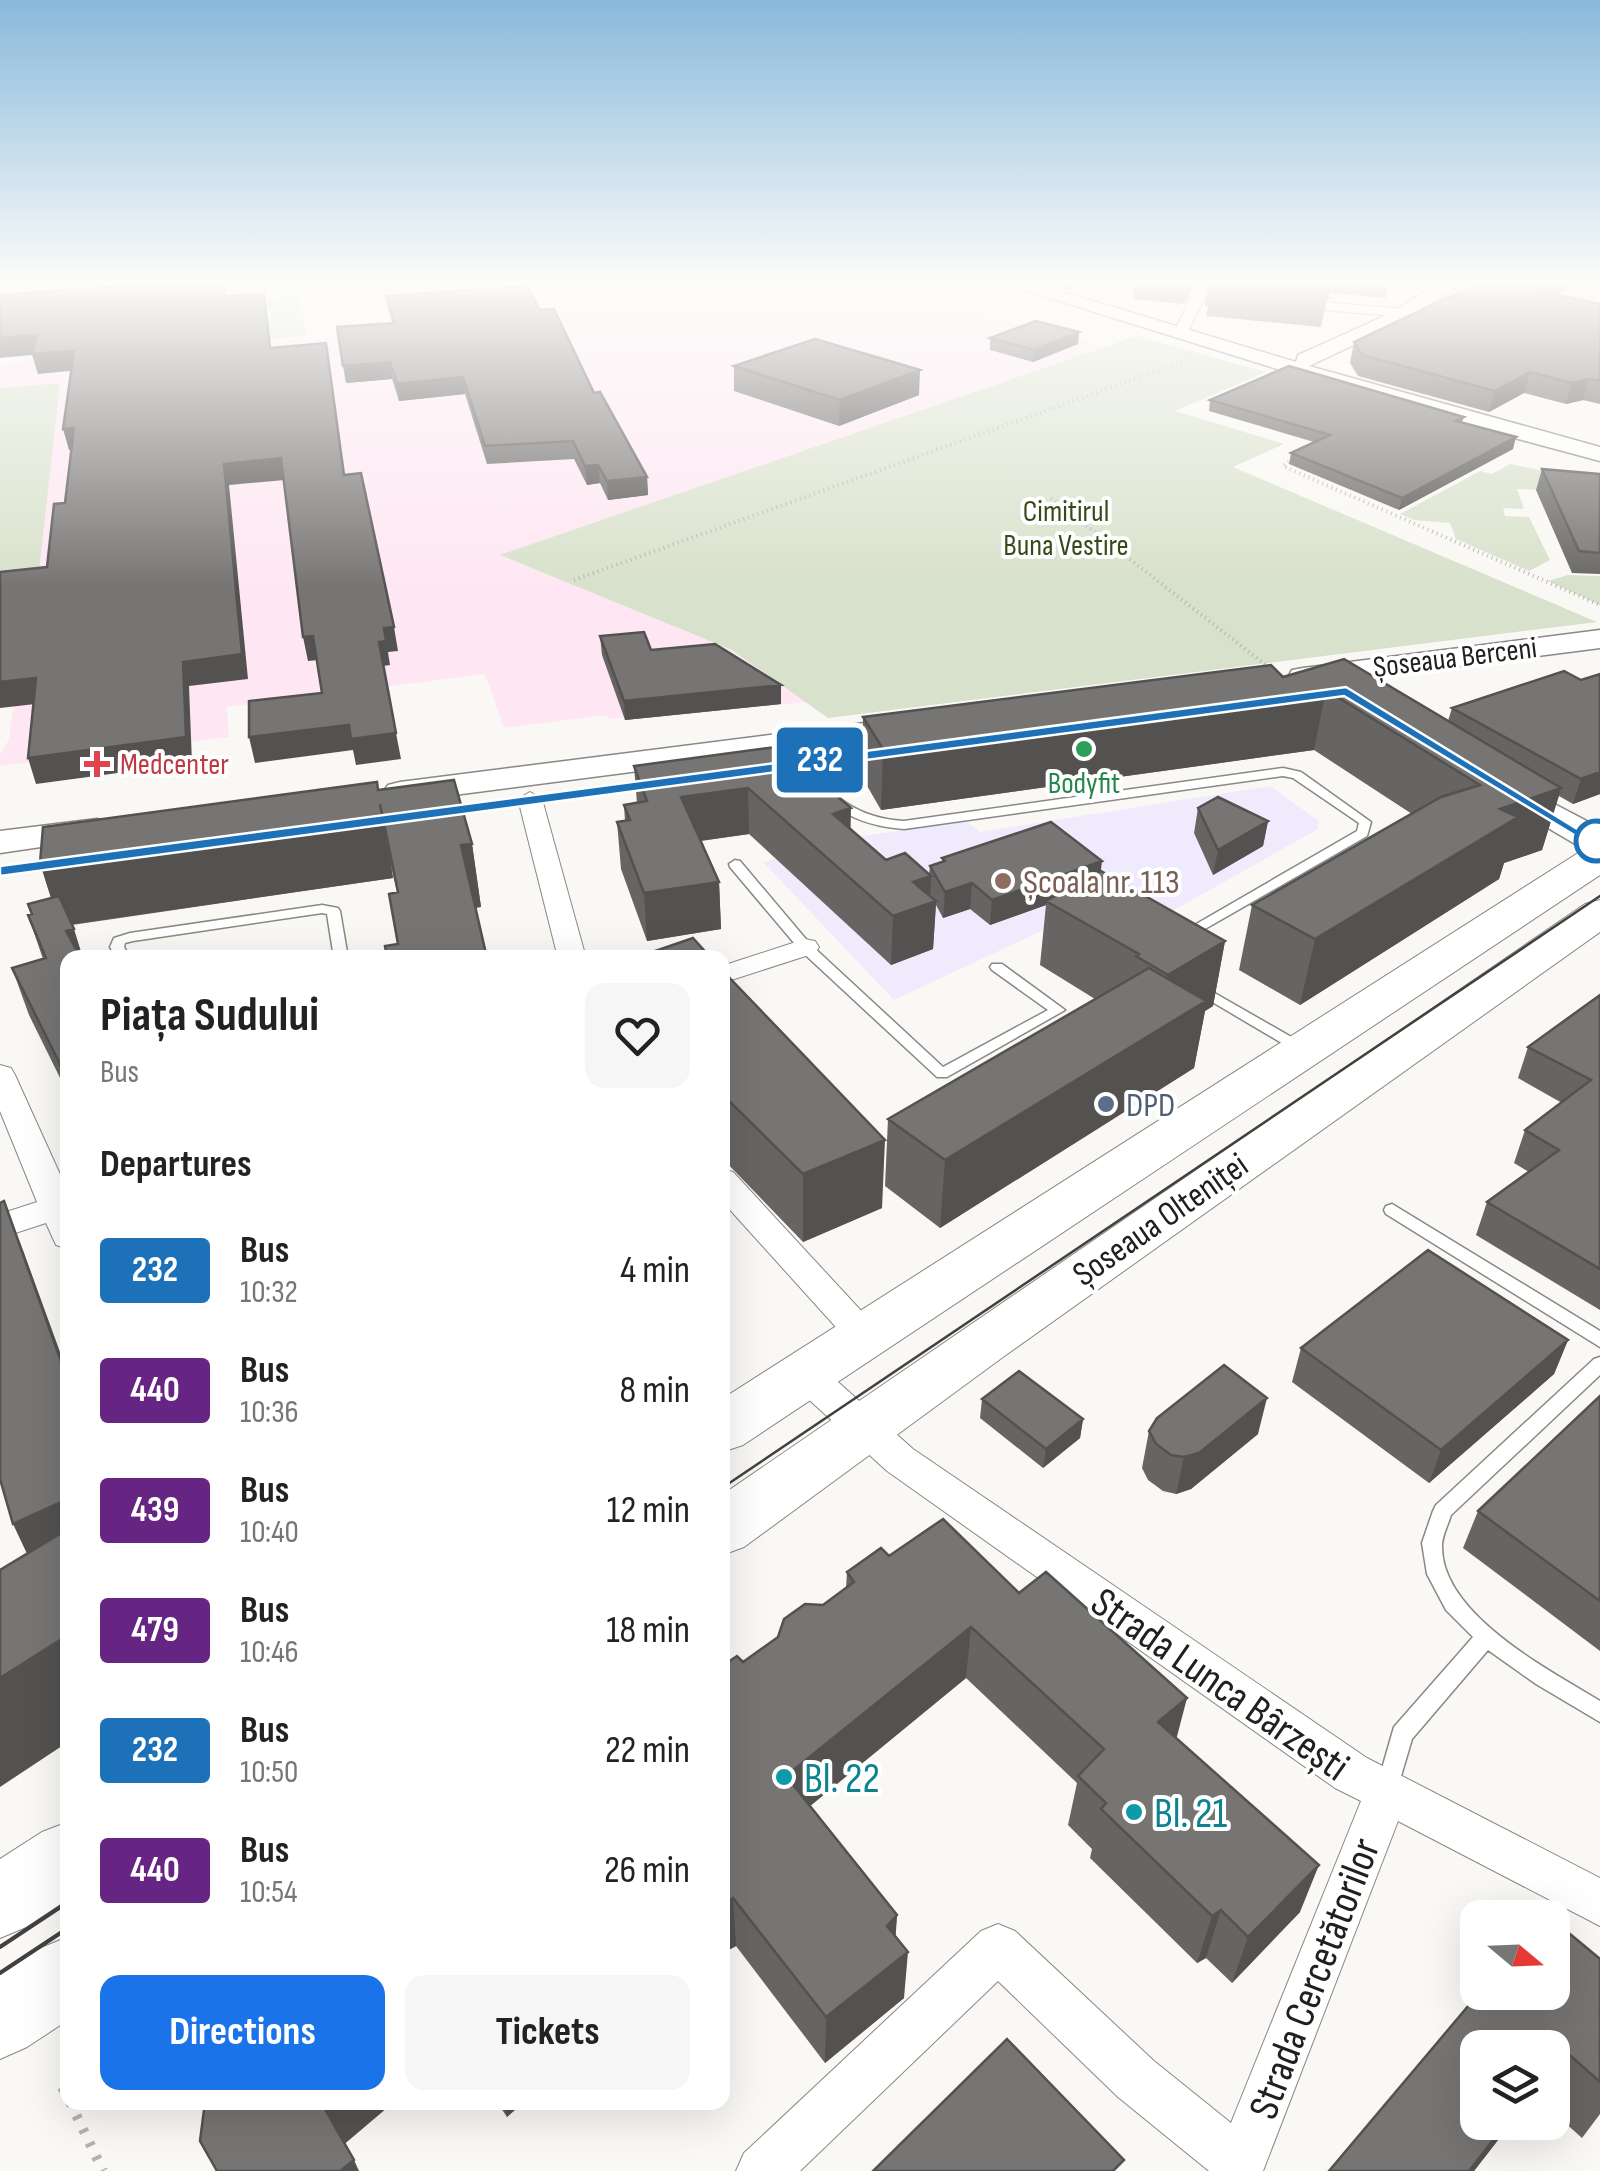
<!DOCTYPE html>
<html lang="en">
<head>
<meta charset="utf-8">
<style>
  :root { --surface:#fff; --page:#f6f6f6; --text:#222; --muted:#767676; --accent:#1a73e8 }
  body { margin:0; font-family:"Sofia Sans Condensed",sans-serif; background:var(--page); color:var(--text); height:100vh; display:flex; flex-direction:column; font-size:38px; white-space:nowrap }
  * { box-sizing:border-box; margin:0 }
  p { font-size:32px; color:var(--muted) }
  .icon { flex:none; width:55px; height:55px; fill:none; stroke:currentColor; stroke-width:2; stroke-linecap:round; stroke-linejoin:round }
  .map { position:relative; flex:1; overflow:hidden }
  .sheet { position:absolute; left:60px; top:950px; width:670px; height:1160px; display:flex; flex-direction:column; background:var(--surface); border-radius:20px; box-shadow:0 10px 40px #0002 }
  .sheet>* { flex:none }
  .badge { padding:0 20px; border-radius:8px; font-size:35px; line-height:65px }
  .needle { width:65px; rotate:109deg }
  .fabs { position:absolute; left:1460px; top:1900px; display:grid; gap:20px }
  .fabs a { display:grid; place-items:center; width:110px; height:110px; border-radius:20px; background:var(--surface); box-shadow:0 10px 40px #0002; font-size:50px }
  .map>.badge { position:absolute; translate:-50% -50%; box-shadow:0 0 0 5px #fff }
  h2 { padding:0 40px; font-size:38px; line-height:90px }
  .round { display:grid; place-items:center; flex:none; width:105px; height:105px; border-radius:20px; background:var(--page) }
  .overview { display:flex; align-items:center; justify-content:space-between; height:170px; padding:0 40px }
  h1 { font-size:48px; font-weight:700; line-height:75px }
  .action { display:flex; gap:20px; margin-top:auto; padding:20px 40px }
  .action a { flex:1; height:115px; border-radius:20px; background:var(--accent); color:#fff; font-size:40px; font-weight:700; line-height:115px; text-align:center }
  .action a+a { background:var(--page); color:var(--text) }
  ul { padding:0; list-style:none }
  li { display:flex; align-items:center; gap:30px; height:120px; padding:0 40px }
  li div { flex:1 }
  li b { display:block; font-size:38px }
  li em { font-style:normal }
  li .badge { min-width:110px; font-weight:700; text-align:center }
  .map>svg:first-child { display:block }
  .industrial { fill:#fee7f3 }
  .education { fill:#efebfd }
  .green { fill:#d8e1cb }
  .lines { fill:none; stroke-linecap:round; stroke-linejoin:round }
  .lane-casing { stroke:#8a8885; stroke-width:3 }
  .street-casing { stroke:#8a8885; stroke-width:2 }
  .secondary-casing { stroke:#8a8885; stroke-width:3 }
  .primary-casing { stroke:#8a8885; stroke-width:2 }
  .path-far1 { stroke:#b4b3b0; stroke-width:4; stroke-dasharray:1 4; stroke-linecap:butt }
  .path { stroke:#b4b3b0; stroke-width:10; stroke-dasharray:4 11; stroke-linecap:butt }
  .lane { fill:#fff; fill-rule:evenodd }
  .street { fill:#fff; fill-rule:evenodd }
  .secondary { fill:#fff; fill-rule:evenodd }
  .primary { fill:#fff; fill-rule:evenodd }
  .tram-far1 { stroke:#42413f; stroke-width:2.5 }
  .tram { stroke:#42413f; stroke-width:4 }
  .wall { fill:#666563 }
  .shaded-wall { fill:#535250 }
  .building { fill:#777573; stroke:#535250; stroke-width:2.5 }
  .line { fill:#1d71b8; stroke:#fff; stroke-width:2.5 }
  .leisure-dot { fill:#2e9e5b; stroke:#fff; stroke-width:4 }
  .health-dot { fill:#e0444e; stroke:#fff; stroke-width:4 }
  .stop-dot { fill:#fff; stroke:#1d71b8; stroke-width:5 }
  .education-dot { fill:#8d6e63; stroke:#fff; stroke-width:4 }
  .service-dot { fill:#5c6f8a; stroke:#fff; stroke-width:4 }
  .culture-dot { fill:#0f9aa8; stroke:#fff; stroke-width:4 }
  .labels { text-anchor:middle; stroke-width:8; stroke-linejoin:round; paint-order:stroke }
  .far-park-label { font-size:30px; fill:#3a4917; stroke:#fff }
  .far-street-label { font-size:30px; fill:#21201f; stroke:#fff }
  .far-health-label { font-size:30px; fill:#be3a42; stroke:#fff; text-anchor:start }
  .far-leisure-label { font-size:30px; fill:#27864d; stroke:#fff }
  .education-label { font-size:35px; fill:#785e54; stroke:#fff; text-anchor:start }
  .service-label { font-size:35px; fill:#4e5e75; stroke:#fff; text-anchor:start }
  .street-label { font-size:35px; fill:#21201f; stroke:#fff }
  .near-street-label { font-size:42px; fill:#21201f; stroke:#fff }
  .near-culture-label { font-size:42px; fill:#0d838f; stroke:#fff; text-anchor:start }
</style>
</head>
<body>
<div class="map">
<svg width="1600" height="2171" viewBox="0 0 1600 2171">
  <rect width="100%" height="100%" fill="#faf8f5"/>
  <!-- industrial -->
  <path class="industrial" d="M536 284H873L1107 346 501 555 732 650 805 702 649 718 647 715 609 719 606 715 504 728 485 674 227 707 229 737 0 766V755L9 739 60 384 0 388V363L552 318Z"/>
  <!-- education -->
  <path class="education" d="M1270 786 1319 821 1318 829 1151 923 1110 899 894 1000 763 862 856 837 966 821 980 832Z"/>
  <!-- green -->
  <path class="green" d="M299 291 306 336 265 340 263 319 271 318 270 310 257 311 261 304Z
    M1137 336 1266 372 1175 411 1284 444 1233 467 1597 622 828 718 732 650 500 555Z
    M60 383 38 580 0 585V388Z
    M1510 464 1600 482 1588 491 1517 489 1524 509 1503 508 1505 516 1529 517 1550 560 1529 571 1456 539 1450 523 1414 520 1400 514 1480 471 1492 474Z
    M1568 575 1600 576V605L1548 581Z"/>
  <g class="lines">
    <!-- lane casing -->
    <g class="lane-casing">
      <path id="lane" d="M798 759 802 761C833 796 855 818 904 821L1283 768 1301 772 1371 822 1367 836 1184 941 1177 937 1179 934 1357 831 1359 823 1293 778 1283 776 904 829C851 825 827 805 794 765V761Z
        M735 860 740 861 810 944 943 1067 1048 1010 992 970 990 967 992 964H1002L1065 1010 947 1077H937L800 950 730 867 729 864Z
        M322 905 338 908 340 911 348 958H334L327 914 322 913 133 941 125 943 124 947 130 958H116L110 947 114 938 130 933Z
        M1197 983 1307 1046 1309 1049 1302 1054 1297 1052 1192 990 1190 987Z
        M1392 1204 1600 1331V1347L1386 1214 1384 1210 1386 1206Z
        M1600 1357V1375L1451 1515C1448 1525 1442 1536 1442 1546 1441 1614 1549 1670 1600 1701V1722L1536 1684 1488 1650 1412 1739 1396 1793 1388 1796 1380 1793 1377 1786 1394 1727 1473 1637 1446 1610 1427 1574 1422 1543 1433 1511 1436 1505 1594 1359Z"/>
    </g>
    <!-- street casing -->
    <g class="street-casing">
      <path id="street" d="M1197 284H1211L1207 292 1405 309 1412 313 1405 317 1204 300 1188 331H1178L1176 328Z
        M530 792 542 799 586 958H558L518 799Z
        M805 939 815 941 819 947 815 953 722 983V966Z
        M0 1065 11 1068 15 1075 68 1192V1249L56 1245 46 1223 0 1238V1214L37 1202 0 1111Z
        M722 1169 733 1172 877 1328 883 1337 877 1346 865 1350 853 1346 722 1201Z
        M806 1361 819 1365 913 1449 1367 1758 1600 1878V1926L1398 1821 1263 2171H1209L1118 2097 998 1981 800 2171H736L744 2153 981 1931 998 1924 1015 1931 1154 2061 1231 2123 1361 1801 1335 1788 887 1471 793 1385 788 1375 793 1365Z"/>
    </g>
    <!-- secondary casing -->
    <g class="secondary-casing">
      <path id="secondary" d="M1005 284H1036L1296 362 1298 355 1389 314 1437 284H1460L1403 322 1309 366 1600 447V461L1399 407Z
        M1600 630V648L1303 686 1292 684 1288 677 1292 670 1303 668Z
        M920 716 931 719 936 726 931 733 400 802 388 799 383 792 388 785 400 782Z
        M1501 776 1600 828V854L1587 851 1489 793 1484 786 1489 779Z
        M97 819 109 823 115 830 109 837 0 853V831Z"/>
    </g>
    <!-- primary casing -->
    <g class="primary-casing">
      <path id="primary" d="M1600 845V875L743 1445 722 1452V1399L1586 848Z
        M1600 900V932L1003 1357 744 1547 722 1555V1495L1585 904Z
        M68 1822V1899L26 1927 0 1938V1859L42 1832Z
        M68 1937V2020L27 2047 0 2059V1975L41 1948Z"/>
    </g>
    <!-- path-far1 -->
    <path class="path-far1" d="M1293 459 1283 466 1600 605
      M1051 498 1271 669
      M574 580 1190 359"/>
    <!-- path -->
    <path class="path" d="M62 2087 68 2098
      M70 2102 103 2171"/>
    <!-- lane -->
    <use href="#lane" class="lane"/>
    <!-- street -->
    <use href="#street" class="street"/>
    <!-- secondary -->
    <use href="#secondary" class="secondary"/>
    <!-- primary -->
    <use href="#primary" class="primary"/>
    <!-- tram-far1 -->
    <path class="tram-far1" d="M722 1488 1600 896"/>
    <!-- tram -->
    <path class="tram" d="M0 1947 68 1902
      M0 1973 68 1928"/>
  </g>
  <!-- wall -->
  <path class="wall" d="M1050 284H1082L1068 290Z
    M1134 284H1195L1184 304 1133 299Z
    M1208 284H1389L1386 298 1330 293 1329 299H1327L1321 327 1206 316 1208 306H1205Z
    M1556 295 1600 304V404L1583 400 1566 404 1524 393 1489 412 1358 376 1350 363 1354 342Z
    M386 296 540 310 647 477 648 495 608 500 600 483 587 485 574 459 487 464 465 394 399 401 392 379 346 383 392 323Z
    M1079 332 1078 344 1033 362 990 350V338Z
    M734 366 919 395 839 426 734 391Z
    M1210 400 1464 417 1462 422 1513 449 1399 510 1289 464 1291 453 1314 442 1209 411Z
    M1542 469 1600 474V574L1572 573 1536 490Z
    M600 636 651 650 781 704 625 720 602 655Z
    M1600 674V794L1573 804 1559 796 1542 850 1504 863 1499 879 1300 1005 1239 970 1252 905 1412 814 1314 750 881 810 862 777 863 717 1283 677 1448 721 1452 708 1581 680Z
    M634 766 798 791 851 830 886 860 929 874 930 866 942 862V858L1101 872 1225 941 1213 1006 1205 1011 1194 1068 940 1228 885 1186 888 1119 1095 999 1040 965 1046 905 990 925 970 909 943 918 936 905 933 949 891 965 749 834 701 841 719 882 721 929 647 941 621 869 617 822 625 821 624 805 637 803Z
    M379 790 472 844 481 907 475 908 398 944 397 892 391 866 393 878 72 925 68 958V1094L29 1015 12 968 43 959 28 915 32 914 51 898 40 863Z
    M1198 808 1268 821 1263 846 1213 875 1194 833Z
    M722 970 882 1208 803 1242 722 1158Z
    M1600 995V1310L1476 1235 1487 1202 1529 1172 1514 1163 1525 1130 1562 1103 1518 1078 1528 1047Z
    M1568 1340 1554 1374 1429 1483 1292 1382 1301 1348Z
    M1600 1396V1651L1463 1548 1478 1511Z
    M982 1399 1083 1419 1080 1438 1043 1468 980 1418Z
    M1149 1431 1258 1434 1191 1489 1176 1494 1163 1491 1148 1480 1142 1468Z
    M889 1556 1019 1593 1177 1739 1300 1912 1232 1983 1206 1958 1197 1963 1090 1858 1092 1849 1068 1825 1077 1783 966 1678 810 1806 897 1915 895 1937 904 1998 825 2063 736 1946 723 1953 722 1666 743 1662 846 1588 847 1572Z
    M1552 1919 1600 1959V2114L1582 2138 1552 2111V2048H1478V2122H1512L1474 2171H1329L1480 1992H1552Z
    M497 2102H524L507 2117Z"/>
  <!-- shaded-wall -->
  <path class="shaded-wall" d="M1069 284H1082L1068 290Z
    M1186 284H1195L1184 304Z
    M1543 284H1577L1528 309 1532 289Z
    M1079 332 1078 344 1033 362 1034 350Z
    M37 335 74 351 79 370 38 374 32 355 0 358V338Z
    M390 362 392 379 346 383 343 366Z
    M920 370 919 395 839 426 840 400Z
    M1530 372 1524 393 1489 412 1495 391Z
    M463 377 465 394 399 401 397 384Z
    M1589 379 1583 400 1566 404 1572 383Z
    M74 428 79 449 69 450 63 429Z
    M1516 437 1513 449 1399 510 1402 498Z
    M281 458 285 480 229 485 248 679 189 686 192 763 36 784 28 758 183 662 224 464Z
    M598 465 600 483 587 485 585 466Z
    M647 477 648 495 608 500 607 481Z
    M394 627 398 651 388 652 390 665 383 666 379 642 384 628Z
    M313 636 318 660 308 661 303 637Z
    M36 678 44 703 0 708V682Z
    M781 685V704L625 720 624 701Z
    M1326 690 1314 750 881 810 883 749Z
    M349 725 396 733 401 759 356 765 353 750 255 763 249 737Z
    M1600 772V794L1573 804 1581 779Z
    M748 788 749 834 683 843 681 797Z
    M1561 788 1542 850 1504 863 1499 879 1300 1005 1315 939 1500 809Z
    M380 804 393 878 60 926 40 863Z
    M851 808 850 855 833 814Z
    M1268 821 1263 846 1213 875 1218 850Z
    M472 844 481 907 470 908 461 845Z
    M1102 861 1099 887 1046 901V905L990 925 992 900Z
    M931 876 930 903 936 901 933 949 891 965 893 916 913 882Z
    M719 882 721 929 647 941 644 893Z
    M972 883 970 909 943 918 945 892Z
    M74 929 83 958H75L66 931Z
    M1225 941 1213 1006 1205 1011 1194 1068 940 1228 945 1160 1158 1030 1168 975Z
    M885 1140 882 1208 803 1242V1174Z
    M4 1201 24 1253 68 1374V1381Z
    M1568 1340 1554 1374 1429 1483 1441 1450Z
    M1267 1398 1258 1434 1191 1489 1176 1494 1184 1457Z
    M1083 1419 1080 1438 1043 1468 1046 1449Z
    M68 1499V1561L37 1575 13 1524Z
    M971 1627 966 1678 787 1825 786 1776Z
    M68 1635V1742L0 1787V1678Z
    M1187 1698 1174 1748 1158 1722Z
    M1319 1865 1300 1912 1232 1983 1248 1937Z
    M733 1898 736 1946 723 1953 722 1905Z
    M1221 1910 1206 1958 1197 1963 1212 1916Z
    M897 1915 894 1962 908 1952 904 1998 825 2063 826 2017 887 1926Z
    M323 2102H394L341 2147 322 2104Z
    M503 2102H524L507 2117Z
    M1507 2122H1512L1474 2171H1469Z
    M354 2160 359 2171H340Z"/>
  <!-- building -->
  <path class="building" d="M149 284H225V296L264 294 270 348 326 343 344 475 361 473 394 627 384 628 386 641 379 642 396 733 351 739 349 725 249 737V701L322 693 313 636 303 637 281 458 224 464 242 654 183 662 186 737 28 758 36 678 0 682V572L47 567 54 504 65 503 74 428 63 429 74 351 32 354 37 335 0 338V295Z
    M1476 284H1543L1532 289 1600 304V381L1589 379 1572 383 1530 372 1495 391 1362 355 1354 342Z
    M527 286 540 310 554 309 594 393 600 392 647 477 607 481 598 465 585 466 573 441 485 446 463 377 397 384 390 362 343 366 337 327 394 323 386 296Z
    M1036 321 1079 332 1034 350 990 338Z
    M815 339 920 370 840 400 734 366Z
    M1289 366 1464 417 1456 421 1516 437 1402 498 1291 453 1330 435 1210 400Z
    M1542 469 1600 474V553L1579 551Z
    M644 632 651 650 715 644 781 685 624 701 600 636Z
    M1344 659 1561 788 1500 809 1518 817 1315 939 1252 905 1441 797 1480 785 1326 690 883 749 863 717 1271 665 1283 677Z
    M1564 671 1581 680 1600 674V772L1581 779 1452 708Z
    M776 747 798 791 823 784 851 808 833 814 886 860 905 853 931 876 913 882 936 901 893 916 748 788 681 797 719 882 644 893 617 822 630 820 624 805 647 801 634 766Z
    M454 780 472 844 461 845 487 958H387L385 946 398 944 389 894 398 892 380 804 382 815 40 863 43 827 377 782 378 790Z
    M1218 797 1268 821 1218 850 1198 808Z
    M1051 822 1102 861 992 900 972 883 945 892 930 866 945 861 942 858Z
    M1101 871 1225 941 1168 975 1136 956 1139 954 1046 901Z
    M59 896 74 929 66 931 81 958H68V1080L12 968 46 958 28 915 32 914 28 904Z
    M693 938 711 958H635Z
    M1149 968 1206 1001 945 1160 888 1119Z
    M722 970 885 1140 803 1174 728 1100 722 1094Z
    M1600 995V1269L1487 1202 1559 1150 1525 1130 1591 1080 1528 1047Z
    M4 1201 68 1381V1499L13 1524 0 1479V1203Z
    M1428 1250 1568 1340 1441 1450 1301 1348Z
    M1224 1365 1267 1398 1199 1453 1184 1457 1171 1455 1156 1444 1149 1431 1157 1418Z
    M1019 1371 1083 1419 1046 1449 982 1399Z
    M1600 1396V1601L1478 1511Z
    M943 1519 1019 1593 1046 1572 1187 1698 1158 1722 1319 1865 1248 1937 1221 1910 1212 1916 1101 1809 1106 1803 1078 1776 1104 1749 971 1627 786 1776 897 1915 887 1926 908 1952 826 2017 733 1898 722 1905V1825L728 1820 722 1813V1666L737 1656 743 1662 778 1637 784 1619 805 1604 823 1605 854 1582 847 1572 881 1548 889 1556Z
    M68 1529V1635L0 1678V1570Z
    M1552 1919 1600 1959V2082L1564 2050 1552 2065V2048H1478V2122H1507L1469 2171H1329L1480 1992H1552Z
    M1007 2039 1124 2160 1113 2171H873Z
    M205 2102H323L322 2104 354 2160 340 2171H217L200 2141Z"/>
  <!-- sky -->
  <linearGradient id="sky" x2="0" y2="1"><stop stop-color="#88b9db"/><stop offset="0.48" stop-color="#fdfcfa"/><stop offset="1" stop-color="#fdfcfa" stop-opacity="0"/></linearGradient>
  <rect width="1600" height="588" fill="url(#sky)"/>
  <!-- line -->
  <path class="line" d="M1346 687 1600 843 1594 847 1344 696 0 876V866Z"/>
  <!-- markers -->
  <circle class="leisure-dot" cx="1084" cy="749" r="10"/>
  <path class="health-dot" d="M92 749h10v10h10v10h-10v10h-10v-10h-10v-10h10z"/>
  <circle class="stop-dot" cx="1596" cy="841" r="20"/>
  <circle class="education-dot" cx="1003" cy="881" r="10"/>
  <circle class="service-dot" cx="1106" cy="1104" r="10"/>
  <g class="culture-dot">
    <circle cx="784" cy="1777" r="10"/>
    <circle cx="1134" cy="1812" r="10"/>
  </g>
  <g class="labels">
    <!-- far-park labels -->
    <g class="far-park-label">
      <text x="1066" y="521">Cimitirul<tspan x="1066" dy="34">Buna Vestire</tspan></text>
    </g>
    <!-- far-street labels -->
    <g class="far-street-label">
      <text transform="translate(1455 657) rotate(-7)" y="10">Șoseaua Berceni</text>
    </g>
    <!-- far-health labels -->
    <g class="far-health-label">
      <text x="120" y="774">Medcenter</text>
    </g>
    <!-- far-leisure labels -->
    <g class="far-leisure-label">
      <text x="1084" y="793">Bodyfit</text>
    </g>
    <!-- education labels -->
    <g class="education-label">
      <text x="1023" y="893">Școala nr. 113</text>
    </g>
    <!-- service labels -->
    <g class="service-label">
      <text x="1126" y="1116">DPD</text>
    </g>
    <!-- street labels -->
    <g class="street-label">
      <text transform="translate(1160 1219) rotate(-35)" y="12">Șoseaua Olteniței</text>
    </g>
    <!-- near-street labels -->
    <g class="near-street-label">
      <text transform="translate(1221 1683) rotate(35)" y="15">Strada Lunca Bârzești</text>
      <text transform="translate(1313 1978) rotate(-69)" y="15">Strada Cercetătorilor</text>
    </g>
    <!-- near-culture labels -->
    <g class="near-culture-label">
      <text x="804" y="1792">Bl. 22</text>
      <text x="1154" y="1827">Bl. 21</text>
    </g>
  </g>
</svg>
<div class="fabs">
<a><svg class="needle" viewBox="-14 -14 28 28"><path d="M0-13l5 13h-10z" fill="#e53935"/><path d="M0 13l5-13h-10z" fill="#767676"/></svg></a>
<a><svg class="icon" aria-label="layers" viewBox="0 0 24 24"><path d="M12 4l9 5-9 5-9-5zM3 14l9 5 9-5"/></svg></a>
</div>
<b class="badge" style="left:820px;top:760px;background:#1d71b8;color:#fff">232</b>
<section class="sheet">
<div class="overview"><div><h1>Piața Sudului</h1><p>Bus</p></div><a class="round"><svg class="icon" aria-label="heart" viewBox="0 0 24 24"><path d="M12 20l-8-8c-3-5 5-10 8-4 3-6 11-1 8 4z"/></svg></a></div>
<h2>Departures</h2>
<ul>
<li><span class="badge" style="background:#1d71b8;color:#fff">232</span><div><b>Bus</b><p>10:32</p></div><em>4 min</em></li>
<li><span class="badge" style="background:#662483;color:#fff">440</span><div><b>Bus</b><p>10:36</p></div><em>8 min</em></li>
<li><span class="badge" style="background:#662483;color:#fff">439</span><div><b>Bus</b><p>10:40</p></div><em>12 min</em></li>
<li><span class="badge" style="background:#662483;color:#fff">479</span><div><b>Bus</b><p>10:46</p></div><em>18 min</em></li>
<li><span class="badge" style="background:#1d71b8;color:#fff">232</span><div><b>Bus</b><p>10:50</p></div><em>22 min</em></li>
<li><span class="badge" style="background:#662483;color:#fff">440</span><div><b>Bus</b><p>10:54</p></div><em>26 min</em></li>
</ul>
<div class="action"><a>Directions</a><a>Tickets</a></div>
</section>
</div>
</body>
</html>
